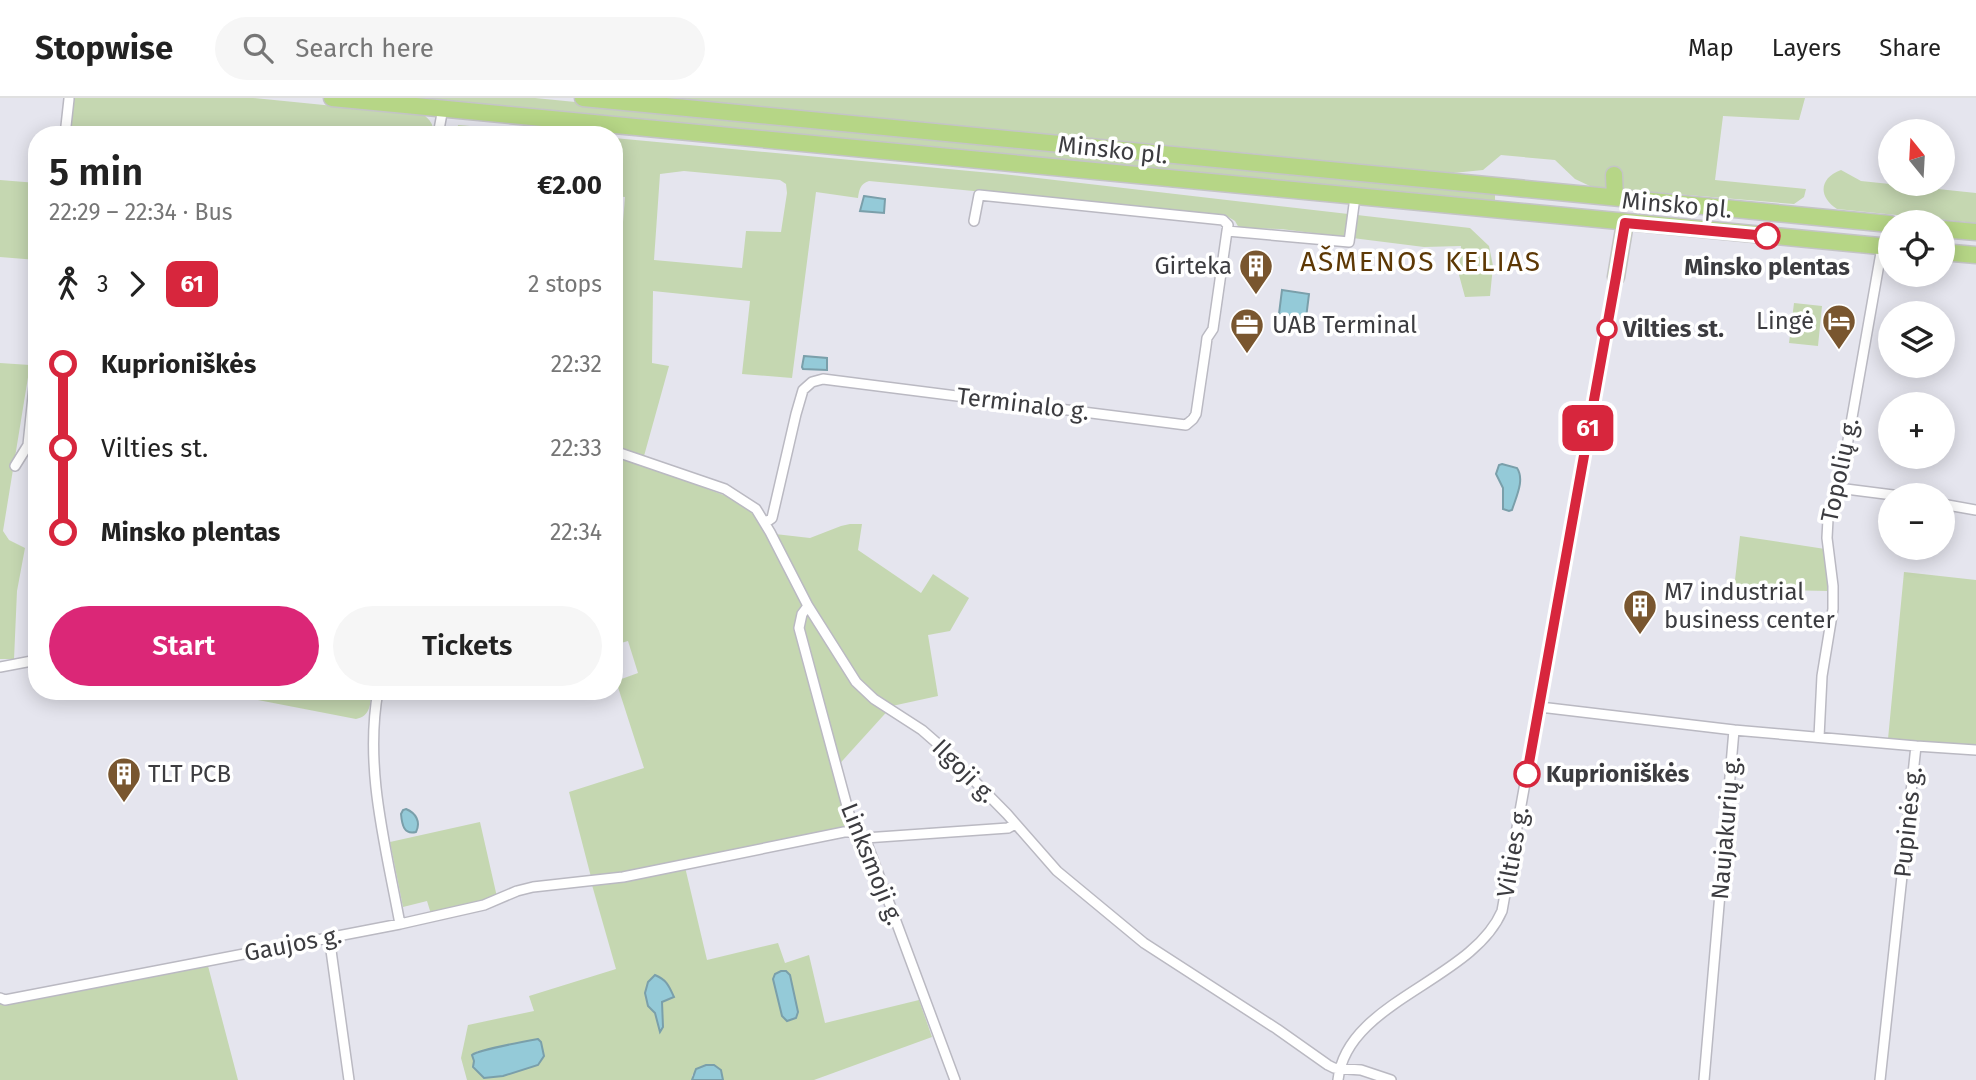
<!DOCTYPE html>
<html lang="en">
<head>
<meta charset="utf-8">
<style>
  :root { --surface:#fff; --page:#f6f6f6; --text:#222; --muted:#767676; --line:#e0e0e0; --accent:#db2777 }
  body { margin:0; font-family:"Fira Sans",sans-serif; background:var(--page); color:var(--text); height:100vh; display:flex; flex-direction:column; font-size:26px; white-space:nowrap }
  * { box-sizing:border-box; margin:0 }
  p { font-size:23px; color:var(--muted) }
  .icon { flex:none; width:38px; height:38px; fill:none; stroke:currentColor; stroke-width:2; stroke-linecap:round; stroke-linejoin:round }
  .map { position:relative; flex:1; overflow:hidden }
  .drawer { position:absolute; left:28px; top:28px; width:595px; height:574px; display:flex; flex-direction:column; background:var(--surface); border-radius:28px; box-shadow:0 4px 18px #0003 }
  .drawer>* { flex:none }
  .badge { padding:0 14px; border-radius:10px; font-size:24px; line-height:46px }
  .needle { width:46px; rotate:342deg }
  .buttons { position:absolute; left:1878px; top:21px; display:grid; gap:14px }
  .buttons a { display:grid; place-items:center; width:77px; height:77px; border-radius:50%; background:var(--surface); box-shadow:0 4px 18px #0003; font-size:35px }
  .map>.badge { position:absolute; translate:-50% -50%; box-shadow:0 0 0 4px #fff }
  .legs { display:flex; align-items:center; gap:10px; height:77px; padding:0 21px; font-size:23px }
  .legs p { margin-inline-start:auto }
  .summary { display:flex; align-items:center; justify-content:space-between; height:119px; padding:0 21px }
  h1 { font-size:38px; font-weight:600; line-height:52px }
  .primary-button { display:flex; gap:14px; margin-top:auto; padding:14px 21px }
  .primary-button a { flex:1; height:80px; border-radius:42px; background:var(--accent); color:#fff; font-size:28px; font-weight:600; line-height:80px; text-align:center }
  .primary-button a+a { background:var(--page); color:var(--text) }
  ul { padding:0 21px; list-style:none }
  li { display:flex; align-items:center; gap:24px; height:84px; font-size:26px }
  li i { display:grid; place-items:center; width:10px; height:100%; margin:0 9px; background:currentColor }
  li i::after { content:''; width:18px; height:18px; margin:-9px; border:5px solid; border-radius:50%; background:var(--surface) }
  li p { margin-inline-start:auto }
  li:first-child i { background:linear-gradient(#0000 50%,currentColor 0) }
  li:last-child i { background:linear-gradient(currentColor 50%,#0000 0) }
  header { display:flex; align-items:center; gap:42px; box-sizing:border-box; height:98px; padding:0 35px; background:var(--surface); border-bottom:2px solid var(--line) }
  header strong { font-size:33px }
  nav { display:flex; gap:38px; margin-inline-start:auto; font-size:24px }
  .search { width:490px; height:63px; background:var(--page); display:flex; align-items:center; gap:18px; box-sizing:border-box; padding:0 24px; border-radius:38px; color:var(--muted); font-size:26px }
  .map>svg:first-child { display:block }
  .green { fill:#c5d7b1; fill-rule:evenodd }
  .water { fill:#94cad8; stroke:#7a9faa; stroke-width:2 }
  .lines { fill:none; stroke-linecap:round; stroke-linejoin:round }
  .street-casing { stroke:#bab9c2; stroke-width:12 }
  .highway-casing { stroke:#c4c4c6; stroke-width:19 }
  .street { stroke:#fff; stroke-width:9 }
  .highway { stroke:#b6d686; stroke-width:16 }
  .line-1-casing { stroke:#fff; stroke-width:16 }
  .line-1 { stroke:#d7263d; stroke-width:10 }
  .stop-1-dot { fill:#fff; stroke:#d7263d; stroke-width:3.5 }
  .labels { text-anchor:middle; stroke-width:7; stroke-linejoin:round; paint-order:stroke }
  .street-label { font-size:24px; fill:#3c3c40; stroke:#fff }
  .poi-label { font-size:24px; fill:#3c3c40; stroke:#fff; text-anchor:start }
  .stop-label { font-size:24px; font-weight:bold; fill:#3c3c40; stroke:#fff; text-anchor:start }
  .quarter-label { font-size:28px; letter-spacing:2px; fill:#5d3805; stroke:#fff }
</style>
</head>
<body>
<header>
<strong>Stopwise</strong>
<div class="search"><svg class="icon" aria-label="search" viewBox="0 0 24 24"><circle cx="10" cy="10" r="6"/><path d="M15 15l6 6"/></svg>Search here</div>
<nav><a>Map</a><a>Layers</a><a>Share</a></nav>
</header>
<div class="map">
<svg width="1976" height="982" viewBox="0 0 1976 982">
  <rect width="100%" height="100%" fill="#e5e5ee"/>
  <!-- green -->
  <path class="green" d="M73 0H253L424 17C431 23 434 27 433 37H69Z
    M393 0H535L1492 95 1495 97V105Z
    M672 0H1805L1799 22 1723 18 1715 82 1806 91 1804 99 1794 106 1592 89 1575 81 1555 62 1501 57 1483 72 1453 75Z
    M458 27 581 37H457Z
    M614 40 1002 76 1470 130 1489 148 1493 168 1490 198 1465 199 1459 177 1461 148 1424 149 1281 131 1239 130 1235 123 1225 117 869 83C860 86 859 92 858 100L816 94 792 280 742 276 750 203 653 193 652 265 669 268 644 358 614 350V187H618L625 99 614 98ZM684 73 780 82 786 86 787 95 781 134 746 133 742 170 654 162 660 76Z
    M1841 72 1861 83 1976 95V125L1837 111C1818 99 1819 80 1841 72Z
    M0 82 37 85V162L0 159Z
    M1794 205 1822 208 1818 248 1789 245Z
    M0 265 30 267 3 433 9 442 25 450 17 493 14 561H0Z
    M614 356 729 399 745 408 775 436 810 440 841 428 850 426H862L858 452 921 495 933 476 969 500 950 533 928 537 938 598 892 608 834 672 847 730 757 747 624 775 591 779 569 694 644 670 616 583 638 575 628 543 614 547Z
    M1740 438 1825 451 1829 493 1734 491Z
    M1904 474 1976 482V649L1888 641Z
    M242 593H372C370 606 371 618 356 621L243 599Z
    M480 724 497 799 431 816 427 803 403 809 390 744Z
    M685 769 707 862 778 845 785 865 809 857 825 925 919 902 932 939 814 982H723L721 972 714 967 692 977V982H467L461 960 468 927 534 913 529 898 616 871 592 787ZM655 877C666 882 670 887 674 899L662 904 663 929 660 933 655 914ZM531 942 544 958 538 967 503 978 473 970 477 953 491 952Z
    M208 868 238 982H0V905Z"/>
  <!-- water -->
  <path class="water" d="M864 98 885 101 884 115 860 113Z
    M1282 192 1309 196 1306 220 1279 216Z
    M804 258 827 260V272L803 271 802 269Z
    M1502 366 1517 370C1525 382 1516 399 1512 412L1509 413 1503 411V390L1496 376 1499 367Z
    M406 711C416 715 421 724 416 734 404 737 402 727 401 716L403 712Z
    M781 873H786L790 877 798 914 796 920 787 923 782 918 773 881 775 876Z
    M655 877C667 882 669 888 674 899L662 904 663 929 660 934 655 915 648 908 645 895 648 884Z
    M538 941 541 944 544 958 538 967 503 978 484 980 473 969 474 963 472 957C478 952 527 943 538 941Z
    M706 967H714L721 972 723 982H692L696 971Z"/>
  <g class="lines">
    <!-- street casing -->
    <g class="street-casing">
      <path id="street" d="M65 37 69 1
        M438 37 443 10
        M974 123 979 97 1223 122 1228 127 1227 133
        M614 353 725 391 756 411 770 434 808 508 856 584 874 601 922 632 938 646 1007 716 1057 773 1144 845 1277 931 1328 967 1334 970 1361 972 1391 982
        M15 368 28 347 37 259
        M1838 390 1893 397
        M1942 406 1976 412
        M765 425 772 420 796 316 803 292 812 284 823 281 1186 327 1193 321 1196 316 1206 248 1207 240 1213 231 1227 133 1349 144 1355 99
        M808 508 802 516 799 530 854 734 865 740 955 982
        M0 569 37 562
        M378 593C364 671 386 749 400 826
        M1540 609 1734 632 1704 982
        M1734 632 1916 648 1880 982
        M1819 639 1822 578 1833 511V488L1827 440 1828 421 1844 365 1882 149
        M1916 648 1976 652
        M865 740 1008 730 1015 726
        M329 838 349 982
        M0 900 5 902 400 826 484 807 517 793 533 789 623 779 844 734H854
        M1338 982C1346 903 1472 883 1502 813L1616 179"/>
    </g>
    <!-- highway casing -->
    <g class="highway-casing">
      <path id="highway" d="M332 0 1890 149
        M583 0 1890 126
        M1614 77 1615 99
        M1942 131 1976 134
        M1942 154 1976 157
        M1616 179 1625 125"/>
    </g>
    <!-- street -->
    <use href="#street" class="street"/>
    <!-- highway -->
    <use href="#highway" class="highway"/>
  </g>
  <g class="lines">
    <!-- line-1 casing -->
    <g class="line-1-casing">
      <path id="line-1" d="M1527 676 1616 179 1625 125 1767 138"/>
    </g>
    <!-- line-1 -->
    <use href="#line-1" class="line-1"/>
  </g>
  <!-- icons -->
  <defs>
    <g id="building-pin" transform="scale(1.75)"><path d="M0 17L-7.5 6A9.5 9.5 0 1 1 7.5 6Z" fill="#79562f" stroke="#fff"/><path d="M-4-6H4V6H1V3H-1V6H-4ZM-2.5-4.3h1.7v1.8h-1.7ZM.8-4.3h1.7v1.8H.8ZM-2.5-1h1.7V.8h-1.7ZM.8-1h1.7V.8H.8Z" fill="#fff"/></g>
    <g id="hotel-pin" transform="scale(1.75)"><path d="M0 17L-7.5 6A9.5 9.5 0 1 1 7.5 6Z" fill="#79562f" stroke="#fff"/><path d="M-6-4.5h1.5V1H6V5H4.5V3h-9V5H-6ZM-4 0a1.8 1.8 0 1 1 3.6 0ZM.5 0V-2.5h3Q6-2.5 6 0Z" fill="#fff"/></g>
    <g id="office-pin" transform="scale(1.75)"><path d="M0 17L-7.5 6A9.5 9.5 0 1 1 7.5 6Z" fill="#79562f" stroke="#fff"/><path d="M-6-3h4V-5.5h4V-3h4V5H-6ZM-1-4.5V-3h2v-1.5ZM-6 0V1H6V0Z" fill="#fff"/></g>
  </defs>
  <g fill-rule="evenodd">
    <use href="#building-pin" x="1256" y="168"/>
    <use href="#hotel-pin" x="1839" y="223"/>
    <use href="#office-pin" x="1247" y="227"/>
    <use href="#building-pin" x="1640" y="508"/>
    <use href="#building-pin" x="124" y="676"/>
  </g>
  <!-- markers -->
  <g class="stop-1-dot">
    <circle cx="1767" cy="138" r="12"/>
    <circle cx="1607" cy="231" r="9"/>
    <circle cx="1527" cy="676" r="12"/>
  </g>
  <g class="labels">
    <!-- street labels -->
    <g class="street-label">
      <text transform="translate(1113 52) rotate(6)" y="8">Minsko pl.</text>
      <text transform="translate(1677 107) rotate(5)" y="8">Minsko pl.</text>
      <text transform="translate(1023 306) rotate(7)" y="8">Terminalo g.</text>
      <text transform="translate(1840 372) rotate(-78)" y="8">Topolių g.</text>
      <text transform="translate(964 673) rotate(45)" y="8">Ilgoji g.</text>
      <text transform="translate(1908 724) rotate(-84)" y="8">Pupinės g.</text>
      <text transform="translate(1726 730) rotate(-85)" y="8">Naujakurių g.</text>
      <text transform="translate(1513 754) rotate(-80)" y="8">Vilties g.</text>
      <text transform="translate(872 766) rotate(68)" y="8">Linksmoji g.</text>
      <text transform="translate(293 846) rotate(-11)" y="8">Gaujos g.</text>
    </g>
    <!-- poi labels -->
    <g class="poi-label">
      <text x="1232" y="176" text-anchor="end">Girteka</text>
      <text x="1814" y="231" text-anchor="end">Lingė</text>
      <text x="1272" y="235">UAB Terminal</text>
      <text x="1664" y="502">M7 industrial<tspan x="1664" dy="28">business center</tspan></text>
      <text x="148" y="684">TLT PCB</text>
    </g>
    <!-- stop labels -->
    <g class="stop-label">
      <text x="1767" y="177" text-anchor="middle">Minsko plentas</text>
      <text x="1623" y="239">Vilties st.</text>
      <text x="1546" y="684">Kuprioniškės</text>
    </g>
    <!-- quarter labels -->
    <g class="quarter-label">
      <text x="1421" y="173">AŠMENOS KELIAS</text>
    </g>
  </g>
</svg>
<div class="buttons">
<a><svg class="needle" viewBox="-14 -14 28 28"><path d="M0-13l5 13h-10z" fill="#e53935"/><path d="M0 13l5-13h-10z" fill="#767676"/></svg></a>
<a><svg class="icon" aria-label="locate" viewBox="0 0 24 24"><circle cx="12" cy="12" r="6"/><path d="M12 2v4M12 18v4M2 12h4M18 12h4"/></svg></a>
<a><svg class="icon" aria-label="layers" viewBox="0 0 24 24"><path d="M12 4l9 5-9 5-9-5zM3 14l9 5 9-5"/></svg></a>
<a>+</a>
<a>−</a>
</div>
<b class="badge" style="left:1588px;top:330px;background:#d7263d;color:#fff">61</b>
<section class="drawer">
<div class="summary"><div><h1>5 min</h1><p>22:29 – 22:34 · Bus</p></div><b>€2.00</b></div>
<div class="legs"><svg class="icon" aria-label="walk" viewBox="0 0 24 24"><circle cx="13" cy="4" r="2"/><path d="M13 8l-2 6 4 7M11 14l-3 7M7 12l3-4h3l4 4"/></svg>3<svg class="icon" aria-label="forward" viewBox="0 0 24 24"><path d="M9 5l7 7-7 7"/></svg><b class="badge" style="background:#d7263d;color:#fff">61</b><p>2 stops</p></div>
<ul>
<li><i style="color:#d7263d"></i><b>Kuprioniškės</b><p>22:32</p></li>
<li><i style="color:#d7263d"></i><span>Vilties st.</span><p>22:33</p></li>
<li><i style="color:#d7263d"></i><b>Minsko plentas</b><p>22:34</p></li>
</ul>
<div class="primary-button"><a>Start</a><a>Tickets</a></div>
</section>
</div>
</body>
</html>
